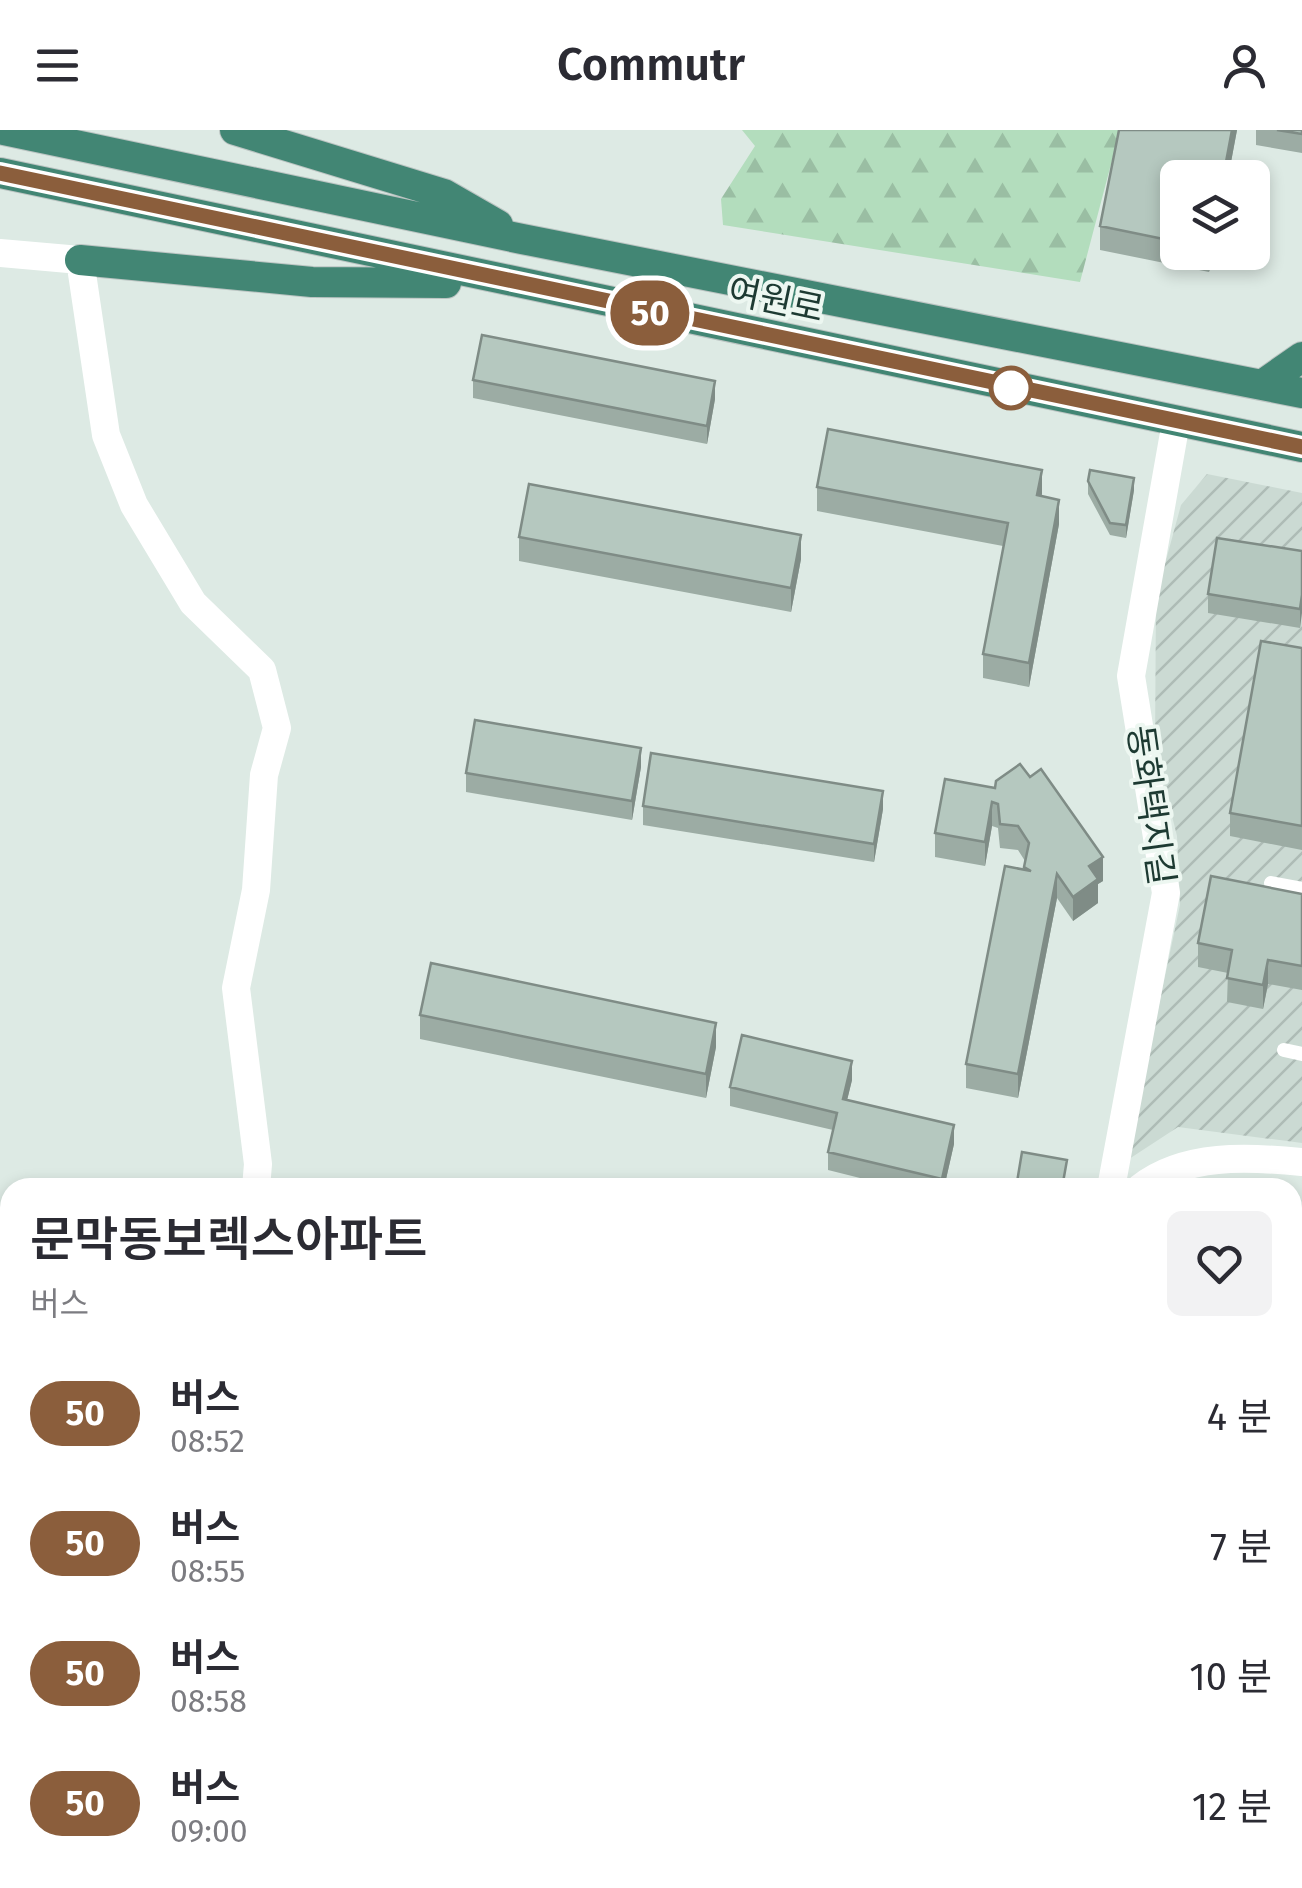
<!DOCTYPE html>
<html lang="ko">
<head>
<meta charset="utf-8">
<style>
  :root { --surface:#fff; --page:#f2f2f3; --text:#2b2b33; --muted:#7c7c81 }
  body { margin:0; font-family:"Fira Sans","Noto Sans KR",sans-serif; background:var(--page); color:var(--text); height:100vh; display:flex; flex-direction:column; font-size:38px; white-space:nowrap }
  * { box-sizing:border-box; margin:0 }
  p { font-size:32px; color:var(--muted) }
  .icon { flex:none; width:55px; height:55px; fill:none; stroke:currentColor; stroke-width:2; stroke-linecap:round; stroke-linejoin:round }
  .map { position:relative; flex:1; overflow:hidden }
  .details { position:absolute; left:0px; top:1048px; width:1302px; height:712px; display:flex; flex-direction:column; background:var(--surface); border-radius:30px 30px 0 0; box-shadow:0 5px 15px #0003 }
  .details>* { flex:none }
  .badge { padding:0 20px; border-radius:32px; font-size:35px; line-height:65px }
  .buttons { position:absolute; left:1160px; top:30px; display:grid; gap:20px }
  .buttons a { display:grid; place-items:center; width:110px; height:110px; border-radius:15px; background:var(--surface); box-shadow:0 5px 15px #0003; font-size:50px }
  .map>.badge { position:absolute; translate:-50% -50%; box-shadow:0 0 0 5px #fff }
  .round { display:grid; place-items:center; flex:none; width:105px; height:105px; border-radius:15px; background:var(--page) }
  .overview { display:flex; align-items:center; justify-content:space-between; height:170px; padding:0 30px }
  h1 { font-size:48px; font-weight:600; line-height:75px }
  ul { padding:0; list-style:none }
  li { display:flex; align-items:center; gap:30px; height:130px; padding:0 30px }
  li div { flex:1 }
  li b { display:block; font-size:38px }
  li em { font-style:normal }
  li .badge { min-width:110px; font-weight:700; text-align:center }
  header { display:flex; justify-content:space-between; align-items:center; height:130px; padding:0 30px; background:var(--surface); font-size:45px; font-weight:600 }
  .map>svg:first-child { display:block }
  .built { fill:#cbdad3 }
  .industrial { fill:url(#industrial-furrows) }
  .forest { fill:url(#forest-firs) }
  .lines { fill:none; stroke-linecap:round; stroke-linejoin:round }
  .trunk-casing { stroke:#bbc4c2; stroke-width:32 }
  .path { stroke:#7ab09e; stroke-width:5; stroke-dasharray:5 8; stroke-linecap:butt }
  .service { stroke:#fff; stroke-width:14 }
  .minor { stroke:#fff; stroke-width:28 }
  .tertiary { stroke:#fff; stroke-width:30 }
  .trunk { stroke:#428674; stroke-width:30 }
  .wall { fill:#9caca4 }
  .shaded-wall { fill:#7f8c86 }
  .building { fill:#b5c8bf; stroke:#7f8c86; stroke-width:2.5 }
  .line-casing { stroke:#fff; stroke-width:22 }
  .line { stroke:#8b5e3c; stroke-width:15 }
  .stop-dot { fill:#fff; stroke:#8b5e3c; stroke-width:5 }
  .labels { text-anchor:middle; stroke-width:8; stroke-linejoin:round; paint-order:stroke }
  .street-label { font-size:35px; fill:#1d3a32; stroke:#edf7f1 }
</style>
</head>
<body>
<header><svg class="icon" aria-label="menu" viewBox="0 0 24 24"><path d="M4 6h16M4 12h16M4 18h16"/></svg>Commutr<svg class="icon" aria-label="person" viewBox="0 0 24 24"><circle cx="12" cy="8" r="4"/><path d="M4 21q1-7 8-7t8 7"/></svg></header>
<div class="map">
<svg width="1302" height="1758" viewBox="0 0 1302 1758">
  <defs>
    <pattern id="industrial-furrows" width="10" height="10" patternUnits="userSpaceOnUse" patternTransform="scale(2.5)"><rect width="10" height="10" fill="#cbdad3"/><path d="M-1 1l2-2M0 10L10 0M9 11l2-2" fill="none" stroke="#aebcb6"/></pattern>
    <pattern id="forest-firs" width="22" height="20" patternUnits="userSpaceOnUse" patternTransform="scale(2.5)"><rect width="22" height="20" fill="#b3ddbd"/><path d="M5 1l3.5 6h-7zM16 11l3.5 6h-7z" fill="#9abea3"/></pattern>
  </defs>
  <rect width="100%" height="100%" fill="#ddeae4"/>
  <!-- built -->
  <path class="built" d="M935 1750H985L1002 1757 1005 1750H1164L1163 1758H933Z"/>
  <!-- industrial -->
  <path class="industrial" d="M1207 344 1302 363V1013L1178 997 1126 1031 1180 775 1177 706 1155 618 1156 467 1181 375Z"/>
  <!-- forest -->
  <path class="forest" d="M742 0H1120L1080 152 723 95 721 69 755 16Z"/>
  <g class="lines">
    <!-- trunk casing -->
    <g class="trunk-casing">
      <path id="trunk" d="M4 0 522 109 1302 263
        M235 0 444 64 498 95
        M0 43 1302 317
        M80 130 312 152 446 153
        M1262 255 1302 227"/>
    </g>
    <!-- path -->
    <path class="path" d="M0 1699H10"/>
    <!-- service -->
    <path class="service" d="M1271 753 1302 759
      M1284 920 1302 924"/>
    <!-- minor -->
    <path class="minor" d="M0 123 80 130 106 305 134 375 193 473 262 540 277 598 264 645 256 760 236 858 258 1034 256 1058
      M1111 1058 1166 763 1131 546 1176 292
      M1140 1058C1184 1023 1249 1027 1302 1032
      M1292 1174 1302 1175"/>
    <!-- tertiary -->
    <path class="tertiary" d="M1292 1513 1302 1483
      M744 1758H918
      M1213 1758 1216 1750"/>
    <!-- trunk -->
    <use href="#trunk" class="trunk"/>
  </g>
  <!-- wall -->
  <path class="wall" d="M1119 0H1237L1228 48H1178V122H1213L1209 142 1100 120V96Z
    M1256 0H1302V23L1256 15Z
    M473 250 715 269 707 314 473 268Z
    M1088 351 1134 360 1126 408 1110 405 1088 364Z
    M817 357 1041 366 1059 394 1029 557 983 548V524L1003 416 817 381Z
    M519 407 801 429 791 482 519 431Z
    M1302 421 1300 498 1208 483V464Z
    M1302 518V720L1230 706V683Z
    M641 637 632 690 466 662V643Z
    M995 658 1103 751 1098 754V773L1073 791 1057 768 1018 968 966 958V934L1024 740 1025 731 1018 720 1000 718 998 698 992 696 985 736 935 727V703Z
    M643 676 883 679 874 732 643 695Z
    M1302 764V860L1268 854 1263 879 1227 872 1228 843 1198 837V813Z
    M420 885 716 917 706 968 420 909Z
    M852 950 847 970 954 1014 944 1058H900L828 1040V1022L833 1000 730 976V957Z"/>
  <!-- shaded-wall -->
  <path class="shaded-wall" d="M1232 0H1237L1228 48H1223Z
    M1209 122H1213L1209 142Z
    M715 251V269L707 314V296Z
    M1042 340V364L1037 389V365Z
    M1134 348V360L1126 408V395Z
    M1059 370V394L1029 557V533Z
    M801 405V429L791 482V458Z
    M1302 465V483L1300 498V479Z
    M641 618V637L632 690V671Z
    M883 661V679L874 732V714Z
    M992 672V696L985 736V712Z
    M1103 727V751L1098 754V773L1073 791V767L1089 736Z
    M1057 744V768L1018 968V944Z
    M1268 830V854L1263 879V855Z
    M716 893V917L706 968V944Z
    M852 931V950L843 987V969Z
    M954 995V1014L944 1058H942V1049Z"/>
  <!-- building -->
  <path class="building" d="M1119 0H1232L1223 48H1178V112L1100 96Z
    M1277 0H1302V4Z
    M482 205 715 251 707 296 473 250Z
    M828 299 1042 340 1037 365 1059 370 1029 533 983 524 1008 393 817 357Z
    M1090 340 1134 348 1126 395 1110 393 1088 351Z
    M529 354 801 405 791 458 519 407Z
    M1217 408 1302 421V465L1300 479 1208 464Z
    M1261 511 1302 518V696L1230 683Z
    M475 590 641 618 632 671 466 643Z
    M651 623 883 661 874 714 643 676Z
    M1020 634 1030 647 1041 639 1103 727 1089 736 1098 749 1073 767 1057 744 1018 944 966 934 1005 736 1031 741 1024 737 1029 713 1018 696 1000 694 998 674 992 672 985 712 935 703 945 649 995 658 996 651Z
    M1211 746 1302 764V836L1268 830 1263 855 1227 848 1232 820 1198 813Z
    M431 833 716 893 706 944 420 885Z
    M742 905 852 931 843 969 954 995 942 1049 828 1022 837 983 730 957Z
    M1022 1022 1067 1030 1062 1058H1016Z"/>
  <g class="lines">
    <!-- line casing -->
    <g class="line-casing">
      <path id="line" d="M0 43 1302 317"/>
    </g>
    <!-- line -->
    <use href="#line" class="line"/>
  </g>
  <!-- markers -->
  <circle class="stop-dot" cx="1011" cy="258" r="20"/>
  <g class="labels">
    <!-- street labels -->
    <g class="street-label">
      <text transform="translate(776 170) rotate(12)" y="12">여원로</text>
      <text transform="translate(1151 675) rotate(82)" y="12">동화택지길</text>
    </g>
  </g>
</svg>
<div class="buttons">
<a><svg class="icon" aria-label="layers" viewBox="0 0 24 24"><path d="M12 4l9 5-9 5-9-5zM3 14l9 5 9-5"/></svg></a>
</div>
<b class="badge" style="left:650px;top:183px;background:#8b5e3c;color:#fff">50</b>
<section class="details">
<div class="overview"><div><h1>문막동보렉스아파트</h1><p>버스</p></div><a class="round"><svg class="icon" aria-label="heart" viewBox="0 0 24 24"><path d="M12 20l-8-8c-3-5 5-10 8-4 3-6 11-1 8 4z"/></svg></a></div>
<ul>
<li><span class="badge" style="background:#8b5e3c;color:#fff">50</span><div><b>버스</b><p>08:52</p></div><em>4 분</em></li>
<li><span class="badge" style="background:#8b5e3c;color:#fff">50</span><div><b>버스</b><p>08:55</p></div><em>7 분</em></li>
<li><span class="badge" style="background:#8b5e3c;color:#fff">50</span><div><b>버스</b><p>08:58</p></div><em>10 분</em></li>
<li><span class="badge" style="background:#8b5e3c;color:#fff">50</span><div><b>버스</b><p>09:00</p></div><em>12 분</em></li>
</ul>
</section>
</div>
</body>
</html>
